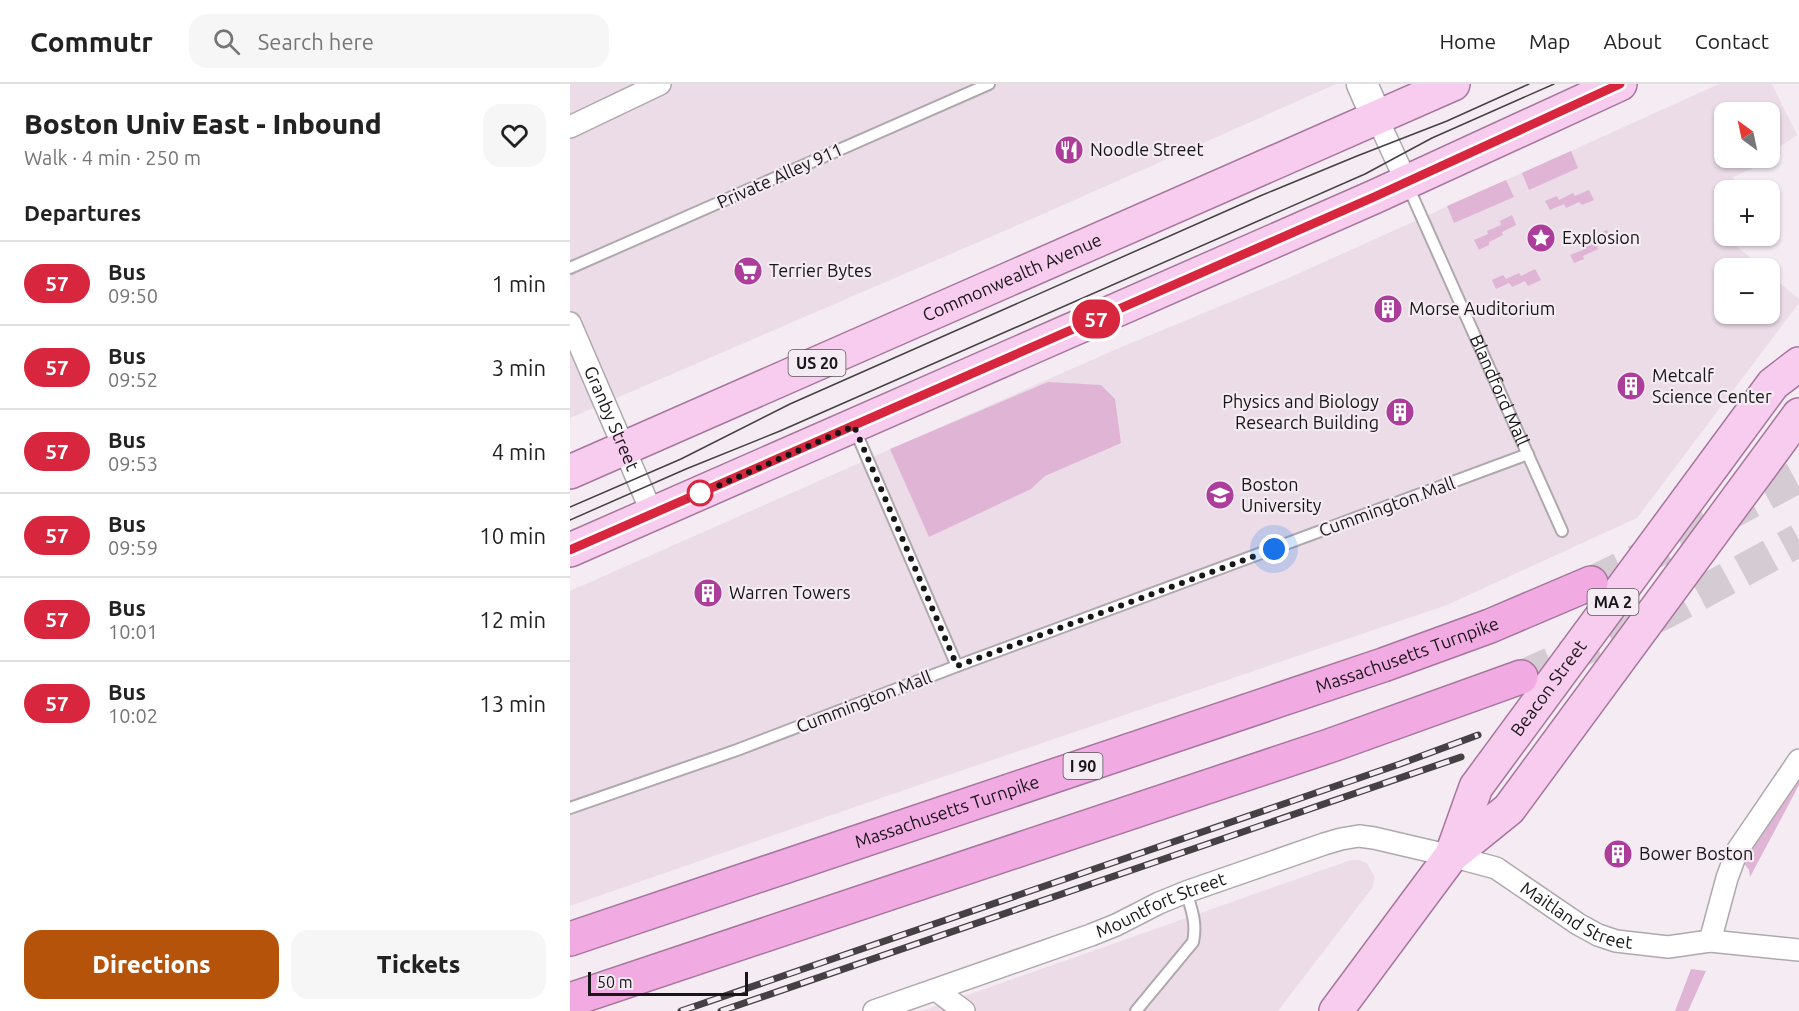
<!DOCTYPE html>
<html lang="en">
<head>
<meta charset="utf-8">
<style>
  :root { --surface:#fff; --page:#f6f6f6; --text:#222; --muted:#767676; --line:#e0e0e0; --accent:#b45309 }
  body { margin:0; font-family:Ubuntu,sans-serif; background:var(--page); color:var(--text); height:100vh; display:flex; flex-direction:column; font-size:22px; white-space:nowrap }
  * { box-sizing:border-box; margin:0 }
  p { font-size:20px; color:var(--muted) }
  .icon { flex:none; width:33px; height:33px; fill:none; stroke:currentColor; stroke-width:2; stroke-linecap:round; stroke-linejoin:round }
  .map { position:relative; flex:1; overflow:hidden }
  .drawer { display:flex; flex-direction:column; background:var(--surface); width:570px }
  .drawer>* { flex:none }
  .badge { padding:0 12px; border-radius:20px; font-size:21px; line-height:39px }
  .needle { width:39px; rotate:327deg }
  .controls { position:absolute; left:1144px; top:18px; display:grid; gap:12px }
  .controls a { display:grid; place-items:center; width:66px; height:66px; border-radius:12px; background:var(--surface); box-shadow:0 2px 4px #0004; font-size:30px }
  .scale { position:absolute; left:18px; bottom:15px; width:160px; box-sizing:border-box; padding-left:6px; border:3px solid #181618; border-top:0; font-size:16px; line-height:21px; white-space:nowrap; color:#181618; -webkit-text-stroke:4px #f5ecf3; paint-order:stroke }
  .you { position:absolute; width:30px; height:30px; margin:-15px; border:4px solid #fff; border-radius:50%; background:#1a73e8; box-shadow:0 0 0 9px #1a73e833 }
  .map>.badge { position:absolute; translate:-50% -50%; box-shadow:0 0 0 3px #fff }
  h2 { padding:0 24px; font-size:22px; line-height:54px }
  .round { display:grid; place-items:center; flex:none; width:63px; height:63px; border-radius:18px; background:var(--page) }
  .headline { display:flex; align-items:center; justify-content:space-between; height:102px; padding:0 24px }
  h1 { font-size:28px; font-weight:800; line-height:45px }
  .cta { display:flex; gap:12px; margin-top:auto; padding:12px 24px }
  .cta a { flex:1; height:69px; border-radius:18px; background:var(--accent); color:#fff; font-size:24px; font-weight:800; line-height:69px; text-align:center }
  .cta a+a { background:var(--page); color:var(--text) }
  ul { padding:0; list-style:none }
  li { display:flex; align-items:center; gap:18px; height:84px; padding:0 24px; border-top:2px solid var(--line) }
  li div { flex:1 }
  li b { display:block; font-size:22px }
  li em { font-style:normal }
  li .badge { min-width:66px; font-weight:700; text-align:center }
  header { display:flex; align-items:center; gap:36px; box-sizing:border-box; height:84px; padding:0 30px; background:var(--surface); border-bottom:2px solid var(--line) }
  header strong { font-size:28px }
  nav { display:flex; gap:33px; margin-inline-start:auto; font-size:21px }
  .search { width:420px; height:54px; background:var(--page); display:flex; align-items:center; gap:15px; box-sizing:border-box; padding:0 21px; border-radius:18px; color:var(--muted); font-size:22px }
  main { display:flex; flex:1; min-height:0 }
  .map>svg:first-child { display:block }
  .built { fill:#ebdce8; fill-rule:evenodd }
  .green { fill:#dfb4d5 }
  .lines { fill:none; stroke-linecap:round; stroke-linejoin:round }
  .highway-tunnel { stroke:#d4ccd2; stroke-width:33; stroke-dasharray:33 16; stroke-linecap:butt }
  .lane-casing { stroke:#afa8ad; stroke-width:14 }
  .street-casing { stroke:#afa8ad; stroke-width:24 }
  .secondary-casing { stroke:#afa8ad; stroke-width:33 }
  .primary-casing { stroke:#a6769c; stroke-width:36 }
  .highway-casing { stroke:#a6769c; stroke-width:36 }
  .lane { stroke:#fff; stroke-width:10 }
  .street { stroke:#fff; stroke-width:21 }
  .secondary { stroke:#fff; stroke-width:30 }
  .primary { stroke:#f7ccee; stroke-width:33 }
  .highway { stroke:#f2aae3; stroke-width:33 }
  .tram { stroke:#444043; stroke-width:1.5 }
  .rail-casing { stroke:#444043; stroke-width:7 }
  .rail { stroke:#f5ecf3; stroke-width:4.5; stroke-dasharray:14; stroke-linecap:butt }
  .line-casing { stroke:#fff; stroke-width:14 }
  .line { stroke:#d7263d; stroke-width:9 }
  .walk { stroke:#181618; stroke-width:6; stroke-dasharray:0 10.8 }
  .stop-dot { fill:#fff; stroke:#d7263d; stroke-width:3 }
  .labels { text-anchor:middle; stroke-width:4.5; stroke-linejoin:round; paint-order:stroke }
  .shield { fill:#f5ecf3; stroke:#5a565a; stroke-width:1.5 }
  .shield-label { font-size:16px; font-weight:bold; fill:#181618 }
  .poi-label { font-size:18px; fill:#181618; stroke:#f5ecf3; text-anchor:start }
  .street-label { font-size:18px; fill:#181618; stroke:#f5ecf3 }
</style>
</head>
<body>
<header>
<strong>Commutr</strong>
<div class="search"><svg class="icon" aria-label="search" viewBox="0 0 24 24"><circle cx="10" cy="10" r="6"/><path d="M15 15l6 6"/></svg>Search here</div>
<nav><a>Home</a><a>Map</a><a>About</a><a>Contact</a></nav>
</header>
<main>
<section class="drawer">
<div class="headline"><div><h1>Boston Univ East - Inbound</h1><p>Walk · 4 min · 250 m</p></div><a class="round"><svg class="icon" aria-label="heart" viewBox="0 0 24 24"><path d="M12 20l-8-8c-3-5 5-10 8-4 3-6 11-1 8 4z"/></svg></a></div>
<h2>Departures</h2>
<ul>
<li><span class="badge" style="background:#d7263d;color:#fff">57</span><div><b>Bus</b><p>09:50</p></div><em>1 min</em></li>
<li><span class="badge" style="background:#d7263d;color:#fff">57</span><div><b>Bus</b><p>09:52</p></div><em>3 min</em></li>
<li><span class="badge" style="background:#d7263d;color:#fff">57</span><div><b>Bus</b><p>09:53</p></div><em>4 min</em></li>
<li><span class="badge" style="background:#d7263d;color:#fff">57</span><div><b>Bus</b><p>09:59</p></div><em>10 min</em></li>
<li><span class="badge" style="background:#d7263d;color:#fff">57</span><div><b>Bus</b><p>10:01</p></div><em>12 min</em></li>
<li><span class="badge" style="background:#d7263d;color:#fff">57</span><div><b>Bus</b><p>10:02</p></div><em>13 min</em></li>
</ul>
<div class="cta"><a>Directions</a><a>Tickets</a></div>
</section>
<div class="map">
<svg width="1229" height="927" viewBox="0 0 1229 927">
  <rect width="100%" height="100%" fill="#f5ecf3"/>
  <!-- built -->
  <path class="built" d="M0 0H766L448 141 0 334Z
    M1149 0H1202L1227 51 1207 65 1210 72 1163 93 1168 106H1155V130L1143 135 1148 147 1193 184H1155V230H1200V191L1229 215V219L1067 434 877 521 308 715 0 822V507L549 264 723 192ZM1155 28H1200V74H1155Z
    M781 776H790L797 779 805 794 802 804 708 927H352Z"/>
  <!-- green -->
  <path class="green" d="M1001 67 1008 84 959 106 952 89Z
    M936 96 944 113 884 139 877 122Z
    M1019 106 1024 116 1012 121 1009 118 996 124 994 120 980 126 975 117 987 112 989 116 1003 109 1005 112Z
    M942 131 946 141 932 148 933 151 919 158V161L909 166 904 156 918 150 917 147 931 141 930 137Z
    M1037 146 1041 156 1027 161 1028 165 1013 172 1014 175 1004 179 1000 171 1013 166 1011 161 1025 154 1024 152Z
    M965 185 971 196 958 202 955 197 942 203 939 199 926 205 922 196 933 191 936 195 949 189 951 192Z
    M478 298 531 301 545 315 551 359 475 392 461 405 359 453 320 365Z
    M1229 696V701L1180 793 1179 786 1173 778Z
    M1121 885 1136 887 1118 927H1105Z"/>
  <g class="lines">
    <!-- highway-tunnel -->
    <path class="highway-tunnel" d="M1021 499 1117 452 1229 392
      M951 593 1094 529 1229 456"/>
    <!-- lane casing -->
    <g class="lane-casing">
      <g id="lane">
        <path id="s1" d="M837 100 992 447"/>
        <path d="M0 184 419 0"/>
        <path d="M285 346 387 582"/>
        <path d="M0 724 167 666 387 582 958 370"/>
        <path d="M566 927 623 858C627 840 622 826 616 808"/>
      </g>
    </g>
    <!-- street casing -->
    <g class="street-casing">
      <g id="street">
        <path d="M807 34 836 97"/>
        <path d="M0 43 90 0"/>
        <path id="s2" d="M0 239 82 429"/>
        <path d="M1140 857 1157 794 1167 767 1229 676"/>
        <path d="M366 906 394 927"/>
        <path id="s3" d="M304 927 521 851 546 841 589 819 616 808 754 760 771 755 789 752 804 754 881 772 926 784 1008 840 1028 851 1046 857 1098 863 1140 857 1229 866"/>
      </g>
    </g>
    <!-- secondary casing -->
    <g class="secondary-casing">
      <path id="secondary" d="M792 0 807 34"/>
    </g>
    <!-- primary casing -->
    <g class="primary-casing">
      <g id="primary">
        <path id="s4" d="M0 388 883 0"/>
        <path d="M0 466 804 113 1050 0"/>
        <path id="s5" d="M882 770 906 703 1203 300 1229 280"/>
        <path d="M766 927 881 772 939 725 1229 331"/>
      </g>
    </g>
    <!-- highway casing -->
    <g class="highway-casing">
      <g id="highway">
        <path id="s6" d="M0 855 813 581 920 542 1021 499"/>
        <path d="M0 916 759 662 951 593"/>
      </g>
    </g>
    <!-- lane -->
    <use href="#lane" class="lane"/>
    <!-- street -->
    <use href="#street" class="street"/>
    <!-- secondary -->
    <use href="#secondary" class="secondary"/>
    <!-- primary -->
    <use href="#primary" class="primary"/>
    <!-- highway -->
    <use href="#highway" class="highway"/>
    <!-- tram -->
    <path class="tram" d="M0 423 111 375 220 320 690 112 787 72 877 37 959 0
      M0 436 116 385 210 347 795 90 862 54 984 0"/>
    <!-- rail casing -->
    <g class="rail-casing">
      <path id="rail" d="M111 927 830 680 908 651
        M151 927 891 673"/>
    </g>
    <!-- rail -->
    <use href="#rail" class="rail"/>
  </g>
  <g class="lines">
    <!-- line casing -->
    <g class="line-casing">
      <path id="line" d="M0 466 804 113 1050 0"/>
    </g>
    <!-- line -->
    <use href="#line" class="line"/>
    <!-- walk -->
    <path class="walk" d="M130 409 120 414 284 342 387 582 704 465"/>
  </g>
  <!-- icons -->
  <defs>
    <g id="restaurant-disc" transform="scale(1.5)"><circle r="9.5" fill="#ac3d9b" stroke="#f5ecf3"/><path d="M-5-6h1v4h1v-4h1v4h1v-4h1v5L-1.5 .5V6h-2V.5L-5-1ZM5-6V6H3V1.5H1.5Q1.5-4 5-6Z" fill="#fff"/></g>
    <g id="sight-disc" transform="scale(1.5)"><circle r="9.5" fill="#ac3d9b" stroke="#f5ecf3"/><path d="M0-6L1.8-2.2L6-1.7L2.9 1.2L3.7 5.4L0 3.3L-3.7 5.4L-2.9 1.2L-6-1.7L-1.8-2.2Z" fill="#fff"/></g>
    <g id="supermarket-disc" transform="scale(1.5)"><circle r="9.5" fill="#ac3d9b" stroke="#f5ecf3"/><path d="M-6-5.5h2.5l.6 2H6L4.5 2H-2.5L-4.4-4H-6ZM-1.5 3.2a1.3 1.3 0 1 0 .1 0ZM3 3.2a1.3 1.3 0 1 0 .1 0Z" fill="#fff"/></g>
    <g id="building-disc" transform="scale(1.5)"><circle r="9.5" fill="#ac3d9b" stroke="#f5ecf3"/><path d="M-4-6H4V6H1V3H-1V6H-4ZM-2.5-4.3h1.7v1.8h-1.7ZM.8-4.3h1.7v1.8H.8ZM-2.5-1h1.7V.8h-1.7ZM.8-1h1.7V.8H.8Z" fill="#fff"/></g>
    <g id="university-disc" transform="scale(1.5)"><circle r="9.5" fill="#ac3d9b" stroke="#f5ecf3"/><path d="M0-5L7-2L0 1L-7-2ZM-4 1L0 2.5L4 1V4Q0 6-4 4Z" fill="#fff"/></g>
  </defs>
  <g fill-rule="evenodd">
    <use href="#restaurant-disc" x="499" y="66"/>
    <use href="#sight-disc" x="971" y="154"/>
    <use href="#supermarket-disc" x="178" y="187"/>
    <use href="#building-disc" x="818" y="225"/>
    <use href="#building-disc" x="1061" y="302"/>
    <use href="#building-disc" x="830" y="328"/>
    <use href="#university-disc" x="650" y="411"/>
    <use href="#building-disc" x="138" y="509"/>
    <use href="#building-disc" x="1048" y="770"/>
  </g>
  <!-- markers -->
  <circle class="stop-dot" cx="130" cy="409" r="12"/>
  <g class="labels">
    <!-- shield labels -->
    <g class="shield">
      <rect x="218.5" y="266" width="57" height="26" rx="4.5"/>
      <rect x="1017.5" y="505" width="51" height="26" rx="4.5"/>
      <rect x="493.5" y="669" width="39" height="26" rx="4.5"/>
    </g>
    <g class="shield-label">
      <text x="247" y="285">US 20</text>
      <text x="1043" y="524">MA 2</text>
      <text x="513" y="688">I 90</text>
    </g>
    <!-- poi labels -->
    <g class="poi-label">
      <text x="520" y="72">Noodle Street</text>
      <text x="992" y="160">Explosion</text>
      <text x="199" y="193">Terrier Bytes</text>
      <text x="839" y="231">Morse Auditorium</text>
      <text x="1082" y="298">Metcalf<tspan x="1082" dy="21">Science Center</tspan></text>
      <text x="809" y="324" text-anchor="end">Physics and Biology<tspan x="809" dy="21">Research Building</tspan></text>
      <text x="671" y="407">Boston<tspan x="671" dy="21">University</tspan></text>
      <text x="159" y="515">Warren Towers</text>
      <text x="1069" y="776">Bower Boston</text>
    </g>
    <!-- street labels -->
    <g class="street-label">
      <text transform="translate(210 92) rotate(-24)" y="6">Private Alley 911</text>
      <text dy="6" stroke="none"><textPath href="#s4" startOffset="483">Commonwealth Avenue</textPath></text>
      <text dy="6" stroke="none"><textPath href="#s1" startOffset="226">Blandford Mall</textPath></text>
      <text dy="6" stroke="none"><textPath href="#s2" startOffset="104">Granby Street</textPath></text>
      <text transform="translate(817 423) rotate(-20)" y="6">Cummington Mall</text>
      <text dy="6" stroke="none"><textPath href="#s6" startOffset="884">Massachusetts Turnpike</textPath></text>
      <text dy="6" stroke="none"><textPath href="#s5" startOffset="194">Beacon Street</textPath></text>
      <text transform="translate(294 618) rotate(-21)" y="6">Cummington Mall</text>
      <text dy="6" stroke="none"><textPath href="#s6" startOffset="398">Massachusetts Turnpike</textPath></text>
      <text dy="6" stroke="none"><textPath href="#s3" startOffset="306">Mountfort Street</textPath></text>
      <text dy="6" stroke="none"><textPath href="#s3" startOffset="752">Maitland Street</textPath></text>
    </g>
  </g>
</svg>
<div class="controls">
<a><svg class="needle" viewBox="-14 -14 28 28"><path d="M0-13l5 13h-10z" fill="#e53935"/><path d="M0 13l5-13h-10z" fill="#767676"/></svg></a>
<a>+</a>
<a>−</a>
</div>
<div class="scale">50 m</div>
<div class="you" style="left:704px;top:465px"></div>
<b class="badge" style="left:526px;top:235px;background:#d7263d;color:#fff">57</b>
</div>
</main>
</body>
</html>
